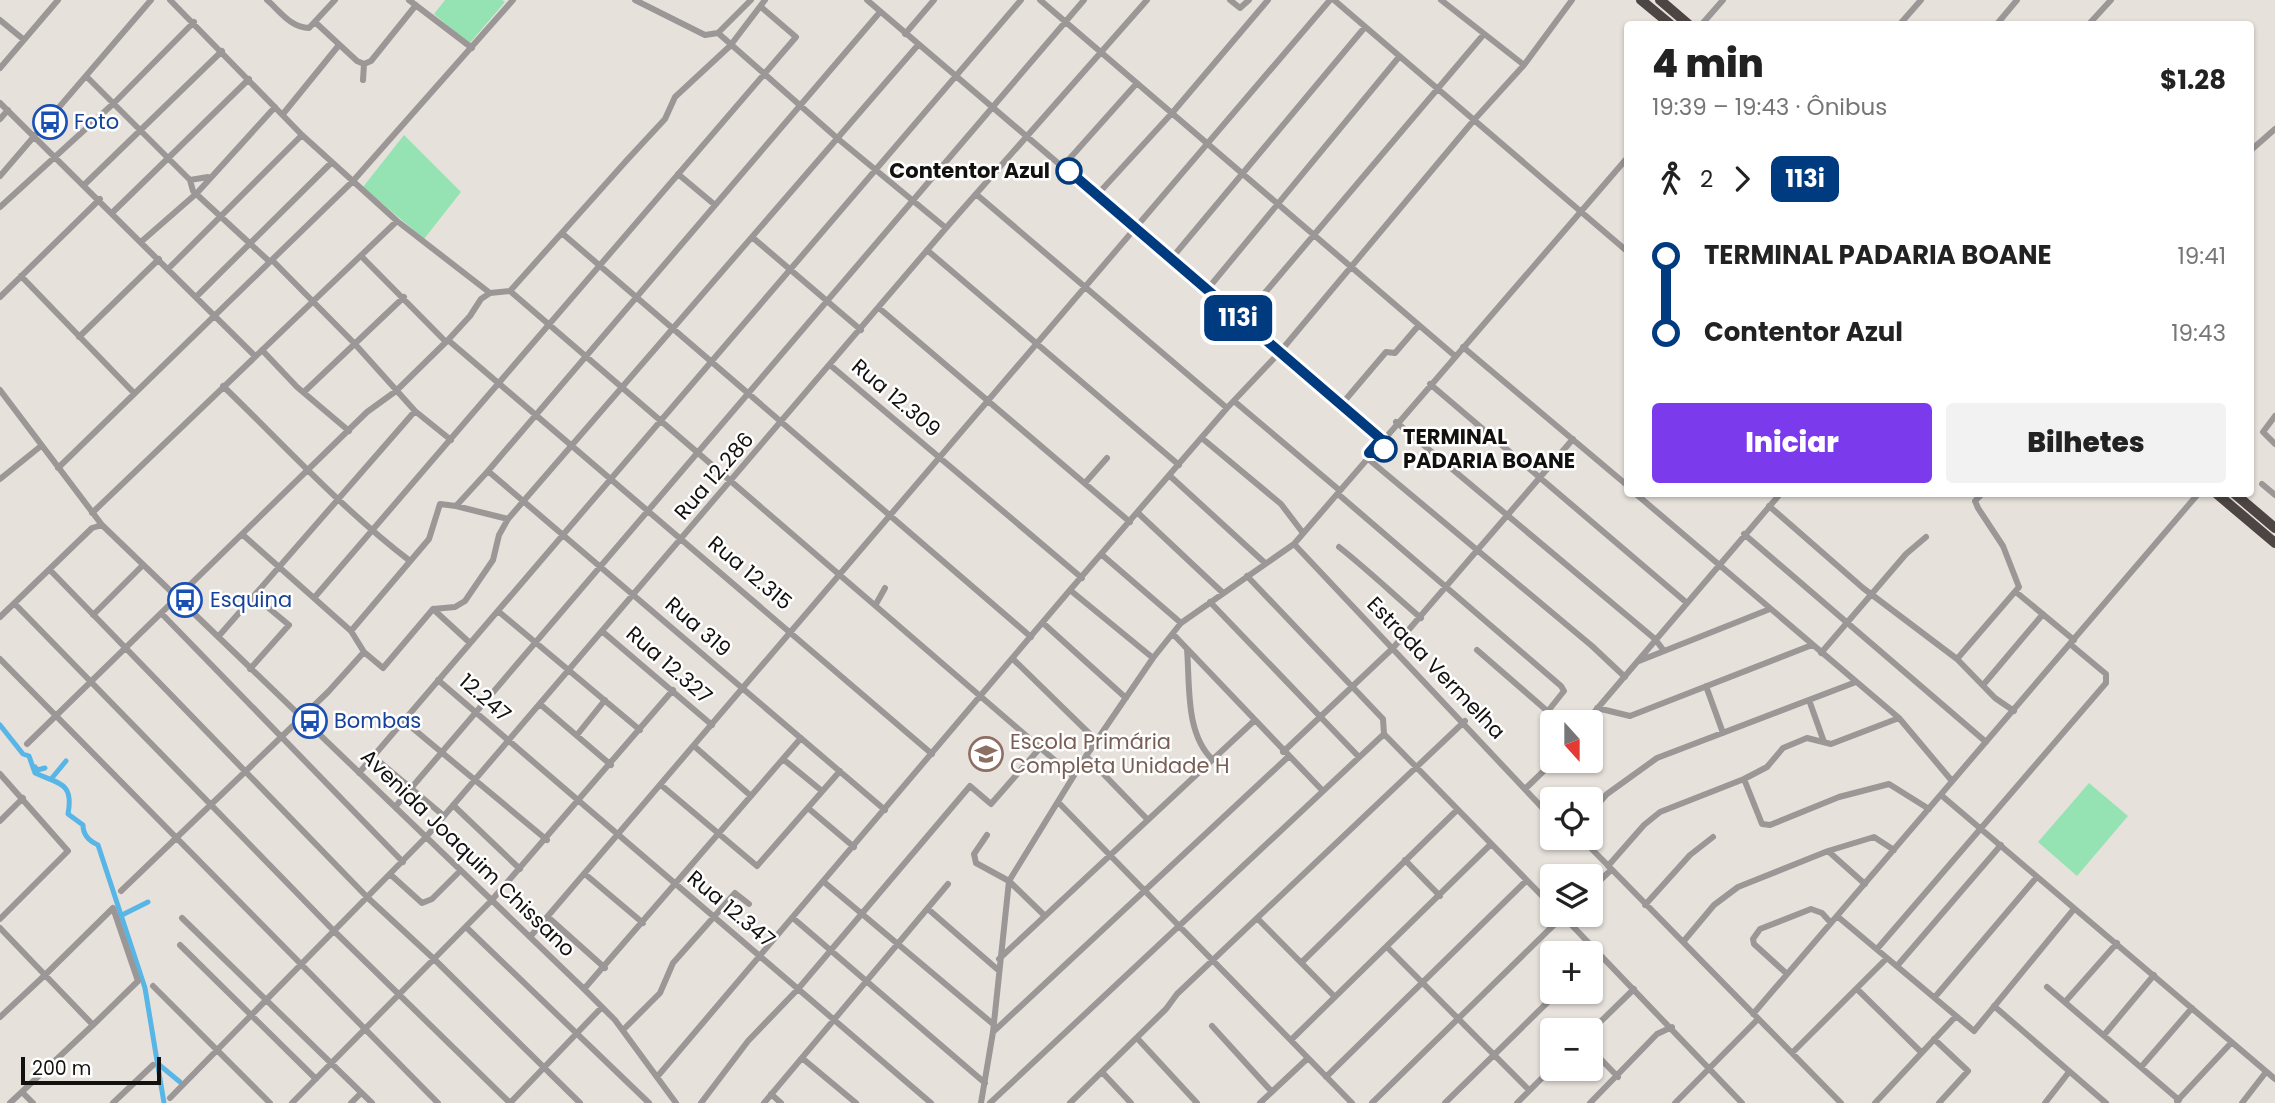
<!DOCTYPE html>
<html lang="pt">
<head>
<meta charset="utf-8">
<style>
  :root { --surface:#fff; --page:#f2f2f2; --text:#222; --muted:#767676; --accent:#7c3aed }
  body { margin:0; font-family:Poppins,sans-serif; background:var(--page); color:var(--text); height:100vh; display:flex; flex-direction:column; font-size:26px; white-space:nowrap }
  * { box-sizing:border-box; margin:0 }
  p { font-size:23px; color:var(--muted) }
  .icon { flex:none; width:38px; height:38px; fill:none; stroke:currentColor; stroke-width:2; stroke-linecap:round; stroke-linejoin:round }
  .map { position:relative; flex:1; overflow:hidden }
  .panel { position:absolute; left:1624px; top:21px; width:630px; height:476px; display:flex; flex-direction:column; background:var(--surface); border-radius:7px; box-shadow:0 2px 5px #0004 }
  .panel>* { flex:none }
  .badge { padding:0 14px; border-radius:10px; font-size:24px; line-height:46px }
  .needle { width:46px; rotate:159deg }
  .fabs { position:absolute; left:1540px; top:710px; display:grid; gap:14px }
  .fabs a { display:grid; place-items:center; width:63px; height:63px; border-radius:7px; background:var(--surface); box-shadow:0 2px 5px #0004; font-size:35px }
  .scale { position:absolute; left:21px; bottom:18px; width:140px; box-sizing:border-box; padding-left:7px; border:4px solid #13110f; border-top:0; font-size:19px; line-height:24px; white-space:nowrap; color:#13110f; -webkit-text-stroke:5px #fff; paint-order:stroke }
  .map>.badge { position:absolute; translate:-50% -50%; box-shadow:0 0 0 4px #fff }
  .legs { display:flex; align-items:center; gap:10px; height:77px; padding:0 28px; font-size:23px }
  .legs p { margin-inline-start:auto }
  .overview { display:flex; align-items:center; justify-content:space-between; height:119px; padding:0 28px }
  h1 { font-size:38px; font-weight:800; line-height:52px }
  .cta { display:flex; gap:14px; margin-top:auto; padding:14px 28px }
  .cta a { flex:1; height:80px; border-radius:7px; background:var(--accent); color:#fff; font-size:28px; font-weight:800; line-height:80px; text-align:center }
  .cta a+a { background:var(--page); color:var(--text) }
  ul { padding:0 28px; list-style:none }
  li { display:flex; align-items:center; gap:24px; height:77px; font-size:26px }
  li i { display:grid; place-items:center; width:10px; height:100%; margin:0 9px; background:currentColor }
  li i::after { content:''; width:18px; height:18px; margin:-9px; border:5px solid; border-radius:50%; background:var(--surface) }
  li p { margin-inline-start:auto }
  li:first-child i { background:linear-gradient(#0000 50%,currentColor 0) }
  li:last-child i { background:linear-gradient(currentColor 50%,#0000 0) }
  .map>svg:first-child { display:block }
  .green { fill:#95e3b3 }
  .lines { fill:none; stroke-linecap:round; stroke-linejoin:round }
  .canal { stroke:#58b6e7; stroke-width:5 }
  .minor { stroke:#9b9796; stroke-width:6 }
  .highway { stroke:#4c4543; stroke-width:10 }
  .line-1-casing { stroke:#fff; stroke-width:16 }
  .line-1 { stroke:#003b80; stroke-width:10 }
  .stop-1-dot { fill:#fff; stroke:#003b80; stroke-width:3.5 }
  .labels { text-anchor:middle; stroke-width:5; stroke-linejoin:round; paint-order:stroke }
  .transit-label { font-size:21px; fill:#164399; stroke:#fff; text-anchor:start }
  .stop-label { font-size:21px; font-weight:bold; fill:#13110f; stroke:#fff; text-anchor:end }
  .street-label { font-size:21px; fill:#13110f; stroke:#fff }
  .education-label { font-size:21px; fill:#785e54; stroke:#fff; text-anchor:start }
</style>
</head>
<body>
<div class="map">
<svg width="2275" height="1103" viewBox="0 0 2275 1103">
  <rect width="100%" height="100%" fill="#e7e1db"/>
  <!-- green -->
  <path class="green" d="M445 0H502L505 2 469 44 434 14Z
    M404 135 461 192 424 239 363 187Z
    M2089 783 2128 816 2077 876 2038 842Z"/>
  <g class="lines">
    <!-- canal -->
    <path class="canal" d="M0 725 23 754 29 756 35 773C59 784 74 782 68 814L83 825C83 834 89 841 98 845L145 988 164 1103
      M35 767 37 770 45 768
      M52 778 66 761
      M120 916 148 902
      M157 1063 180 1082"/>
    <!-- minor -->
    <path class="minor" d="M170 0 302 135 397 221 490 293
      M267 0C280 11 291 28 309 28L335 0
      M409 0 472 48
      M635 0 705 35 718 33 837 138 946 228
      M867 0 1381 439
      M1040 0 1455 356
      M1230 0 1240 8 1249 0
      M1334 0 1628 252
      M1441 0 1524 65
      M0 20 23 39
      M315 22 357 61 364 64
      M1702 24 1723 0
      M1900 24 1921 0
      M1997 24 2017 0
      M2089 24 2111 0
      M718 33 751 0
      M905 34 934 0
      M364 64 371 61 416 5
      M0 68 58 0
      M86 76 190 180 208 177
      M363 80 364 64
      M0 103 255 356
      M283 114 339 45
      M0 119 8 110
      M2250 151 2275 129
      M1063 166 1137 83
      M678 174 715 205
      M0 176 151 0
      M190 180 193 191 270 262
      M85 184 222 51
      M976 194 1227 408
      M1097 195 1173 112 1268 0
      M0 207 114 103 194 22
      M113 212 249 79
      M563 234 1031 637
      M752 237 861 330
      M142 241 197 193 275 107
      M927 250 1179 465
      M361 256 446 342
      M1171 259 1365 27
      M272 260 354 343 415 411 451 440
      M169 268 302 135
      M21 276 134 393
      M510 291 1073 776
      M1206 291 1399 57
      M197 296 332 162
      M0 297 100 199
      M879 308 1130 522
      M1241 321 1484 34
      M79 337 159 259
      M448 340 932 754
      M1463 347 1628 486
      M262 350 297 387 349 431
      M830 365 1082 578
      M1430 384 1687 603
      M223 386C285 446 342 509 410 561
      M0 390 102 525 584 989 615 1020 676 1103
      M305 391 404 297
      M1234 401 1338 489
      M1341 405 1386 352 1395 353 1419 325
      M2275 416 2263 432 2275 444
      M1396 422 1655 639 1664 651
      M1203 439 1281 504 1303 533
      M1367 458 1592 646 1625 677
      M58 468 353 181 513 0
      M488 471 885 810
      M1170 476 1265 563
      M0 479 41 446
      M1085 483 1107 458
      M2262 484 2275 495
      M1338 494 1561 686 1564 691 1548 711
      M1636 494 1899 718 1952 781
      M456 506 508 519
      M1769 506 1863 588 1957 659 1995 698 2014 711
      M92 513 397 221
      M1138 513 1222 592
      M1744 534 1986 742
      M1294 544 1552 818
      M1339 547C1368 570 1393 594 1421 618
      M1101 554 1181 623
      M50 570 368 898 434 959 580 1103
      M1070 590 1153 658
      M2016 592 2074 640
      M314 598 796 37 761 7
      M1210 602 1358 756
      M15 604 334 931 510 1103
      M876 604 885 588
      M433 609 470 643
      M498 611 640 730
      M162 614 403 862
      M93 615 143 565
      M0 617 92 528 102 525
      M1043 623 1126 698
      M351 631 429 539 440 504 456 506 488 471 880 12
      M603 632 712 725
      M1173 634 1322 790
      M218 637 415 411
      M1187 649C1190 685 1185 734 1213 760
      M1477 650 1561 723
      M364 652 383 668 433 609 455 607 465 601 493 560 499 535 508 519 918 45
      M1821 653 1906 554 1926 537
      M0 659 438 1103
      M1013 659 1097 741
      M1957 659 2019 587 2003 546 1978 508 1975 501 1982 494
      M1639 661 1770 609
      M250 669 289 625 265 605
      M438 680 931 1103
      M1984 684 2043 614
      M1706 686 1723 733
      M1809 700 1824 742
      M541 705 611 765
      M1597 708 1630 716 1812 645
      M404 721 547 840
      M1585 723 1780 494
      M1384 734 1552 906
      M577 735 605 700
      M27 744 367 412 396 391 448 340 470 316 481 299 490 293 510 291 627 160 665 119 675 97 730 46 765 0
      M694 746 751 796
      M1283 752 1393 648 1573 439
      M1086 756 1148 820
      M375 758 444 816
      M783 759 822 791
      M359 773 1021 0
      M0 774 68 851 0 919
      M1744 779 1762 824 1770 825 1839 797 1889 784 1929 809
      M661 785 757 866 840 771
      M1525 789 1554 761
      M1941 795 2275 1079
      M1058 802 1352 1103
      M453 805 520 869
      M395 807 1084 0
      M808 808 854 847
      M1591 812 1607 794 1657 758 1856 682
      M0 821 23 798
      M987 835 974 854 976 863 1009 881 1045 916
      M1581 838 1841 1103
      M1828 851 1874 837 1894 850
      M1405 860 1440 896
      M1608 866 1644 825 1660 812 1744 779 1767 767 1783 748 1807 738 1831 744 1899 718
      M585 874 643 923
      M391 875 422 903 432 899 460 871
      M824 882 993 1024
      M1591 889 1611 870
      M121 891 328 692 364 652 351 631 243 535
      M1645 905 1690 855 1713 837
      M928 909 997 969
      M1562 915 1742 1103
      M1837 916 1974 1031 2074 909
      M548 917 605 968
      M182 918 372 1103
      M793 918 985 1083
      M1258 919 1335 997
      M466 927 649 1103
      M0 928 45 975 113 908 138 981 93 1025
      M530 937 1330 0
      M1683 942 1714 905 1738 887 1828 851 1865 884
      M180 945 316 1079
      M1388 948 1529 1090
      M1877 949 2106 683V674L2070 644
      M999 959 1255 720
      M1302 962 1457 810
      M1897 966 2001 845
      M1787 974 1754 944 1753 939 1760 929 1811 909 1822 913 1831 923
      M153 986 270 1103
      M2047 987 2179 1100
      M584 989 801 738
      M1857 989 1921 1052
      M1935 997 2036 878
      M2065 1002 2117 943
      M1994 1006 2106 1103
      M1753 1014 2198 494
      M0 1017 45 975 93 1025 10 1103
      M1212 1026 1272 1092
      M623 1030 660 993 673 963 735 893 749 904
      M1591 1031 1634 989
      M993 1032 1288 757
      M2104 1035 2154 975
      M1137 1038 1197 1103
      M1934 1039 1968 1071 1939 1103
      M1291 1040 1490 845
      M1591 1049 1618 1077
      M1792 1053 1887 958
      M802 1058 856 1103
      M2142 1066 2192 1008
      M1102 1072 1131 1103
      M657 1077 1070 590 1227 408 1279 353 1474 120 1524 65 1572 0
      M1326 1077 1526 881
      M22 1092 33 1103
      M771 1094 781 1103
      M170 1098 426 837 946 228 1147 0
      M2177 1101 2231 1043
      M113 1103 153 1065
      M292 1103 491 901 673 690
      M351 1103 361 1093
      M510 1103 602 1007
      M701 1103 748 1041 798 989 970 786 991 804 1040 748
      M764 1103 948 884
      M981 1103 993 1032 1009 881 1086 756 1153 658 1181 623 1294 544 1628 157
      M990 1103 1384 734 1383 719 1247 576
      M1070 1103 1166 1009 1177 994 1465 721
      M1260 1103 1308 1058
      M1372 1103 1564 915
      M1445 1103 1558 992
      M1517 1103 1552 1068
      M1590 1103 1657 1034 1672 1027
      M1675 1103 1758 1019
      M1875 1103 1956 1016
      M2045 1103 2069 1072
      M2242 1103 2266 1072"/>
    <!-- highway -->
    <path class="highway" d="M1641 0 1670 24
      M1660 0 1688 24
      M2217 494 2275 543
      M2235 494 2275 528"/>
  </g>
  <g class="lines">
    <!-- line-1 casing -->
    <g class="line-1-casing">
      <path id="line-1" d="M1069 171 1381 439 1369 453H1380L1384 449"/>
    </g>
    <!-- line-1 -->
    <use href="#line-1" class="line-1"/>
  </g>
  <!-- icons -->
  <defs>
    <g id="bus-ring" transform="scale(1.75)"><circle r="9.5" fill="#fff" stroke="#1a4fb4" stroke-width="1.5"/><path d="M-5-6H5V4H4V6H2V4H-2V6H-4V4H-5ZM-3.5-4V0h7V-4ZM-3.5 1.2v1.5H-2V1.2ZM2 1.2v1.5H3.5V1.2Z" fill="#1a4fb4"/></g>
    <g id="school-ring" transform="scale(1.75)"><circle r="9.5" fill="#fff" stroke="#8d6e63" stroke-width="1.5"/><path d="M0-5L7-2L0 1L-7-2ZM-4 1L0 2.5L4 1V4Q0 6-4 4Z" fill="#8d6e63"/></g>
  </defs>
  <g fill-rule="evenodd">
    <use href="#bus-ring" x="50" y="122"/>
    <use href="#bus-ring" x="185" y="600"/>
    <use href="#bus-ring" x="310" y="721"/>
    <use href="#school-ring" x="986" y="754"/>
  </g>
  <!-- markers -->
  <g class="stop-1-dot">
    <circle cx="1069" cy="171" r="12"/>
    <circle cx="1384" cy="449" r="12"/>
  </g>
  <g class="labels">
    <!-- transit labels -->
    <g class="transit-label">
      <text x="74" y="129">Foto</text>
      <text x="210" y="607">Esquina</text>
      <text x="334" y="728">Bombas</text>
    </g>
    <!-- stop labels -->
    <g class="stop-label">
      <text x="1050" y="178">Contentor Azul</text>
      <text x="1403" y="444" text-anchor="start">TERMINAL<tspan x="1403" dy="24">PADARIA BOANE</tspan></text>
    </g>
    <!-- street labels -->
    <g class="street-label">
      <text transform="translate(896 398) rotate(40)" y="7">Rua 12.309</text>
      <text transform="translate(714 476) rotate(-49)" y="7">Rua 12.286</text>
      <text transform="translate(750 573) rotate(40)" y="7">Rua 12.315</text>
      <text transform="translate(698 627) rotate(41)" y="7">Rua 319</text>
      <text transform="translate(669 665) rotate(41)" y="7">Rua 12.327</text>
      <text transform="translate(1436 668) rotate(46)" y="7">Estrada Vermelha</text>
      <text transform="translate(485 698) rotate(41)" y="7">12.247</text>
      <text transform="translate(468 853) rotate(44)" y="7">Avenida Joaquim Chissano</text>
      <text transform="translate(731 909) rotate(40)" y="7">Rua 12.347</text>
    </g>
    <!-- education labels -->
    <g class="education-label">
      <text x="1010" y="749">Escola Primária<tspan x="1010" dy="24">Completa Unidade H</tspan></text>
    </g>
  </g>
</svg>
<div class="fabs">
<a><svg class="needle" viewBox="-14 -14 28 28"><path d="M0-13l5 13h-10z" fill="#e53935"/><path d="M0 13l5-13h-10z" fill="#767676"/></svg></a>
<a><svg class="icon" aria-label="locate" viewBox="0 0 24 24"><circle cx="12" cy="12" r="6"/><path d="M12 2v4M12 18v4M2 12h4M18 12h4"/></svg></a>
<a><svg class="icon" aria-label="layers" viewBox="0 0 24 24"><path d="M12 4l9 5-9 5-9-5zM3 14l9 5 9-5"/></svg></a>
<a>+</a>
<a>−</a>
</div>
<div class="scale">200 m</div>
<b class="badge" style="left:1238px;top:318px;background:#003b80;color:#fff">113i</b>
<section class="panel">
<div class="overview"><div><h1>4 min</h1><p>19:39 – 19:43 · Ônibus</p></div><b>$1.28</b></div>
<div class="legs"><svg class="icon" aria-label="walk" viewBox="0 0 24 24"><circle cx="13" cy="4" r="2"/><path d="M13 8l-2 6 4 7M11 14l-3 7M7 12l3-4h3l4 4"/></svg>2<svg class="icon" aria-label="forward" viewBox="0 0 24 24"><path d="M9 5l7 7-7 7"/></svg><b class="badge" style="background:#003b80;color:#fff">113i</b></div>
<ul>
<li><i style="color:#003b80"></i><b>TERMINAL PADARIA BOANE</b><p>19:41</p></li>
<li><i style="color:#003b80"></i><b>Contentor Azul</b><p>19:43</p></li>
</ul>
<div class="cta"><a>Iniciar</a><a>Bilhetes</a></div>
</section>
</div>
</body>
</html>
